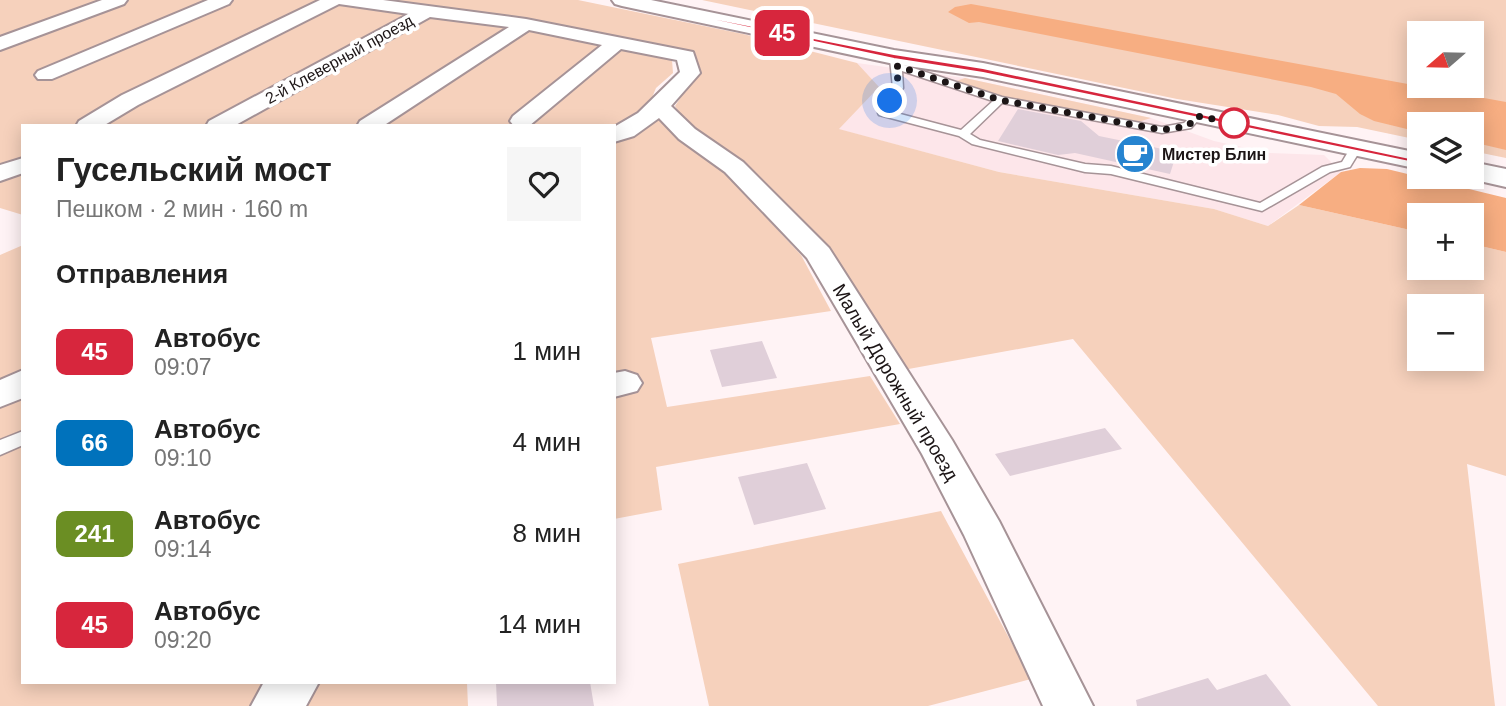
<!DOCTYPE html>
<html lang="ru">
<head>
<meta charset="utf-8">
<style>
  :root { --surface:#fff; --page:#f6f6f6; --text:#222; --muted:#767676 }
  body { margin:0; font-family:Helvetica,sans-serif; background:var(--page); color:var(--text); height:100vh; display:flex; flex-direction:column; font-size:26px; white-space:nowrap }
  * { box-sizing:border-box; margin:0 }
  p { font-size:23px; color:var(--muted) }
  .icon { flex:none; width:38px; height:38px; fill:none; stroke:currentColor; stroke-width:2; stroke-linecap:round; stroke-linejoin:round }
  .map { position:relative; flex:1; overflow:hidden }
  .side { position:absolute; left:21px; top:124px; width:595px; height:560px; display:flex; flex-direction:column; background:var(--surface); border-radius:0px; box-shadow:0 4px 18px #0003 }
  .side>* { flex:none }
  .badge { padding:0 14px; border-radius:10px; font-size:24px; line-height:46px }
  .needle { width:46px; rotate:250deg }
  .fabs { position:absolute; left:1407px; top:21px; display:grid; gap:14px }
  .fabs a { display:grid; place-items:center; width:77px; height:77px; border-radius:0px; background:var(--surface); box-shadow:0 4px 18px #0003; font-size:35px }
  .you { position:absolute; width:35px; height:35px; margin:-18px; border:5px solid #fff; border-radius:50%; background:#1a73e8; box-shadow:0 0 0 10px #1a73e833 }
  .map>.badge { position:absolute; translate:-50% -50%; box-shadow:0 0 0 4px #fff }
  h2 { padding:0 35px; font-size:26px; line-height:63px }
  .round { display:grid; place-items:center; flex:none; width:74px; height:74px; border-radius:0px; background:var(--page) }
  .summary { display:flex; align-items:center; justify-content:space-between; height:119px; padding:0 35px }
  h1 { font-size:33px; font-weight:700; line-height:52px }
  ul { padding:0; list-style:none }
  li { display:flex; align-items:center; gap:21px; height:91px; padding:0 35px }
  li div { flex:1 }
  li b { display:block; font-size:26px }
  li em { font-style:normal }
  li .badge { min-width:77px; font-weight:700; text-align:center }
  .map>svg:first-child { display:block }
  .built { fill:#fde6ea }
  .green { fill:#f6d1bc; fill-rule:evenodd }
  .forest { fill:#f7ae82 }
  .building { fill:#e0cfd9 }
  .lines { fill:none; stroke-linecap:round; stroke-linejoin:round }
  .lane-casing { stroke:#a69397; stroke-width:3 }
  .street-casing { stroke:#a69397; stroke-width:4 }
  .primary-casing { stroke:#a69397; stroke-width:4 }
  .lane { fill:#fff; fill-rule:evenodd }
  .street { fill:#fff; fill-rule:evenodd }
  .primary { fill:#fff; fill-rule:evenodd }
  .line { fill:#d7263d; stroke:#fff; stroke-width:2 }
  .walk { stroke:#1c1516; stroke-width:7; stroke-dasharray:0 12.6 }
  .stop-dot { fill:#fff; stroke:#d7263d; stroke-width:3.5 }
  .labels { text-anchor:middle; stroke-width:7; stroke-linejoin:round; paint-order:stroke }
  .far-street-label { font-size:16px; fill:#1c1516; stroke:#fff }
  .far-poi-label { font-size:16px; font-weight:bold; fill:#1c1516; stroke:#fff; text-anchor:start }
  .street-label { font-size:19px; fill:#1c1516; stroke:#fff }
</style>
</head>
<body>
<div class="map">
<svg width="1506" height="706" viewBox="0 0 1506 706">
  <rect width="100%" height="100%" fill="#fff3f5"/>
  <!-- built -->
  <path class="built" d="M857 63 965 78 1151 118 1214 141 1270 153 1324 155 1341 172 1268 226 1214 209 999 172 838 129 878 87Z"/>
  <!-- green -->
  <path class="green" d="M0 0H327L529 29 639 50 672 60 673 73 656 88 649 105 622 128 614 129V126H23V160L0 169Z
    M368 0H578L743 34 857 63 879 87 839 129 999 172 1214 209 1268 226 1299 205 1419 232V268H1472V244L1506 252V476L1467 464 1495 706H1378L1073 339 903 370 830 255 745 164 683 119 675 106 697 73 692 54 532 19ZM1419 306H1472V359H1419Z
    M702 0H1506V158L1472 151V124H1419V140L1357 127 1319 126 1278 115 1177 99ZM1419 33H1472V86H1419Z
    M965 78 1151 118 1138 122 1006 98 956 81Z
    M657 118 666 120 722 170 801 255 831 311 651 338 667 407 870 376 900 424 656 467 662 510 614 519V140Z
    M23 170V215L0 208V178Z
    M23 245V369L0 381V255Z
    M23 390V682L467 683 468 706H0V403Z
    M941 511 1031 679 928 706H709L678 564Z"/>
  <!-- forest -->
  <path class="forest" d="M971 4 1506 102V150L1472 142V124H1419V132L1374 121 1360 114 1336 94 1311 87 979 22 969 23 948 12 955 7Z
    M1360 168 1387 169 1506 198V252L1472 244V215H1419V232L1299 205 1341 172Z"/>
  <!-- building -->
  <path class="building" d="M1018 109 1081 121 1099 136 1177 152 1170 174 1075 153 1058 155 998 141Z
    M762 341 777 378 722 387 710 350Z
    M1105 428 1122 449 1010 476 995 454Z
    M807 463 826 509 754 525 738 477Z
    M1266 674 1291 706H1137L1136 700 1208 678 1217 690Z
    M496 682H590L594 706H497Z"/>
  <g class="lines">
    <!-- lane casing -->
    <g class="lane-casing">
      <path id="lane" d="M895 56 898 57 901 64 1002 97 1162 127 1184 123 1193 114H1201L1202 116 1191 128 1162 133 1002 103 970 134 980 140 1085 164 1111 166 1260 203 1322 167 1342 162 1351 147 1361 149 1350 167 1330 172 1262 211 1111 174 1085 172 972 144 959 136 879 115 878 113 893 88 890 59ZM902 71 993 101 961 130 889 111 903 88Z
        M23 431V445L0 455V440Z"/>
    </g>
    <!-- street casing -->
    <g class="street-casing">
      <path id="street" d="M102 0H127L124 4 0 50V37Z
        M208 0H232L229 4 52 79H38L35 75 38 71Z
        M320 0H383L526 19 693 52 700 73 671 106 695 129 743 162 829 248 952 440 999 521 1093 706H1043L964 535 922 454 807 258 725 172 679 139 659 118 634 136 614 142V127L638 113 680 72 677 60 621 49 529 126H514L510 121 513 116 602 45 529 30 383 126H357L360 121 509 27 430 17 234 126H206L209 121 409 14 339 4 138 105 103 126H76L79 121 122 95Z
        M23 158V173L0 181V165Z
        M23 370V398L0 407V380Z
        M625 371 637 375 642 383 637 391 614 397V373Z
        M264 682H319L306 706H251Z"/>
    </g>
    <!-- primary casing -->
    <g class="primary-casing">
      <path id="primary" d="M612 0H651L894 50 983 63 1419 153V169L983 77 894 64 622 6 615 4Z
        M1472 162 1506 169V187L1462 177H1472Z"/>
    </g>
    <!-- lane -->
    <use href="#lane" class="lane"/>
    <!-- street -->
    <use href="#street" class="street"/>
    <!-- primary -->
    <use href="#primary" class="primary"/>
  </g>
  <!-- line -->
  <path class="line" d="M619 0H622L894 54 983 68 1424 161 1419 164 983 73 894 59Z"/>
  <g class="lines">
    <!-- walk -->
    <path class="walk" d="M890 101 898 88 897 66 1000 100 1162 130 1188 126 1197 116 1234 123"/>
  </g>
  <!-- icons -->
  <defs>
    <g id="cafe-disc" transform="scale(2.0125)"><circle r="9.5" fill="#2684d0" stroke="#fff"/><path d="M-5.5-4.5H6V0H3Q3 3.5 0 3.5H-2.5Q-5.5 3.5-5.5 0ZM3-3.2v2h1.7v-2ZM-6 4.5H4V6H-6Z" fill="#fff"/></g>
  </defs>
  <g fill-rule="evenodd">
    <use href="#cafe-disc" x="1135" y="154"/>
  </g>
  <!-- markers -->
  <circle class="stop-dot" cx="1234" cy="123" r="14"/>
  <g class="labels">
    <!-- far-street labels -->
    <g class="far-street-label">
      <text transform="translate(339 59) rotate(-29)" y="6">2-й Клеверный проезд</text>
    </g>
    <!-- far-poi labels -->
    <g class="far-poi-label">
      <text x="1162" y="160">Мистер Блин</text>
    </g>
    <!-- street labels -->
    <g class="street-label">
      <text transform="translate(896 382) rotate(59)" y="7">Малый Дорожный проезд</text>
    </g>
  </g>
</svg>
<div class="fabs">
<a><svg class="needle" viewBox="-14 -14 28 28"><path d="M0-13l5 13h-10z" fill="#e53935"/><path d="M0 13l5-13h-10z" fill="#767676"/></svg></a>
<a><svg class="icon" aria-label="layers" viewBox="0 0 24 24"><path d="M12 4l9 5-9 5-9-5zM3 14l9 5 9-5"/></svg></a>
<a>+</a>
<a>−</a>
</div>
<div class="you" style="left:890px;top:101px"></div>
<b class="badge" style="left:782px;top:33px;background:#d7263d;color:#fff">45</b>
<section class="side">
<div class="summary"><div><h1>Гусельский мост</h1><p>Пешком · 2 мин · 160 m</p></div><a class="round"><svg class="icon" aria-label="heart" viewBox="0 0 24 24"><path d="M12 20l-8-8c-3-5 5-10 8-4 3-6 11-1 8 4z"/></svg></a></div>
<h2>Отправления</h2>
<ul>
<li><span class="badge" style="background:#d7263d;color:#fff">45</span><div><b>Автобус</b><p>09:07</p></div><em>1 мин</em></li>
<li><span class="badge" style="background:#0072bc;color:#fff">66</span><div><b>Автобус</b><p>09:10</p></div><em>4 мин</em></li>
<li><span class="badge" style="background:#6b8e23;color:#fff">241</span><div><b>Автобус</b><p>09:14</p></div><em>8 мин</em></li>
<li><span class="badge" style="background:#d7263d;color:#fff">45</span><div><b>Автобус</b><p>09:20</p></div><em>14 мин</em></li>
</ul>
</section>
</div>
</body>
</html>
